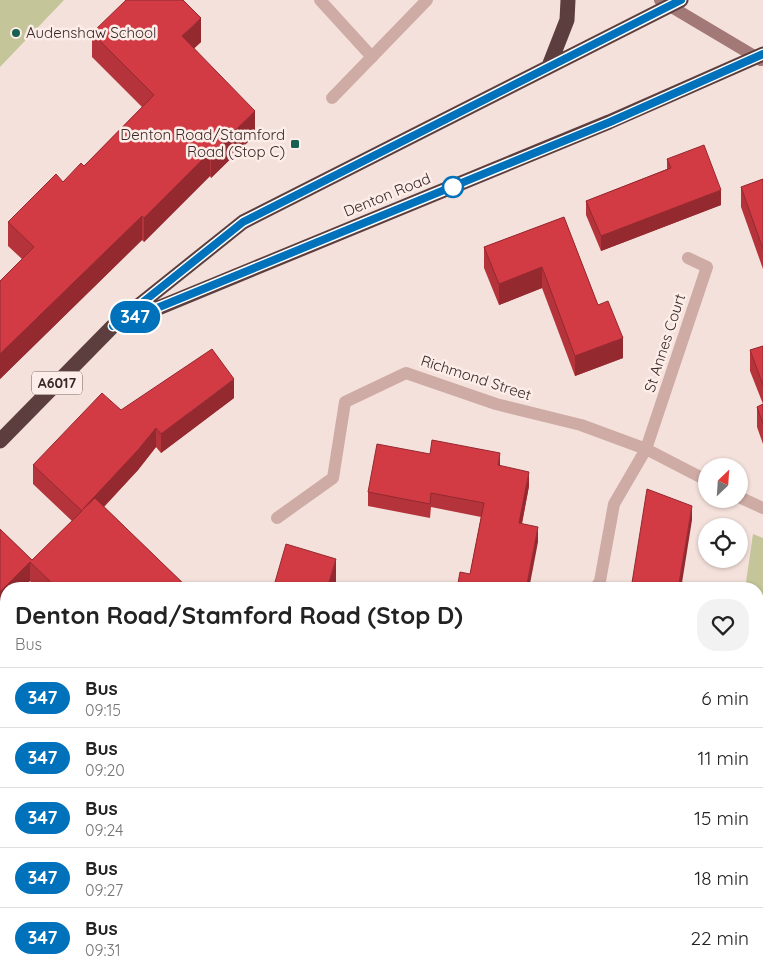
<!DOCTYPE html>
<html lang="en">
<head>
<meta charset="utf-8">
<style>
  :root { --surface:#fff; --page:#f2f2f2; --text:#222; --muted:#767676; --line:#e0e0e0 }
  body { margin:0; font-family:Quicksand,sans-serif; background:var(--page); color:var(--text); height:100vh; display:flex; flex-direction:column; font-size:19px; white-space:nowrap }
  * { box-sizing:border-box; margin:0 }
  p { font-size:16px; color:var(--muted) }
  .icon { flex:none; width:28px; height:28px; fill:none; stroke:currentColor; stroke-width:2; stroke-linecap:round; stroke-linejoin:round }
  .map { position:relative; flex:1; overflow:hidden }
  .drawer { position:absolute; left:0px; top:582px; width:764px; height:396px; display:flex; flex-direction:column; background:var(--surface); border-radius:20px 20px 0 0; box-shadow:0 1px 4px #0004 }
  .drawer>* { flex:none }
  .badge { padding:0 10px; border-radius:16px; font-size:18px; line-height:32px }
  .needle { width:32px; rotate:25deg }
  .controls { position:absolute; left:698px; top:458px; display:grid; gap:10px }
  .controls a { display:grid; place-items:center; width:50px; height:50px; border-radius:50%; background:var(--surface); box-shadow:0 1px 4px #0004; font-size:25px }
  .map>.badge { position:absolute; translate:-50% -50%; box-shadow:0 0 0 2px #fff }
  .round { display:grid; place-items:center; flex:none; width:52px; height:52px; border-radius:20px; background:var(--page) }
  .headline { display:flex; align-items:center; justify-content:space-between; height:85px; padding:0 15px }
  h1 { font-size:24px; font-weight:800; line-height:38px }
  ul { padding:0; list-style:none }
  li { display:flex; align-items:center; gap:15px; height:60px; padding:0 15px; border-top:1px solid var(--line) }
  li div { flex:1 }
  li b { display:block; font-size:19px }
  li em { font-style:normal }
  li .badge { min-width:55px; font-weight:700; text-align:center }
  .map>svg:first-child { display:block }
  .green { fill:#c4c599 }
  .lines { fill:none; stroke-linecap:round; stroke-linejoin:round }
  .lane { stroke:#ceaca5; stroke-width:12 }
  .street { stroke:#ceaca5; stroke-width:12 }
  .secondary { stroke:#a27976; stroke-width:12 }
  .highway { stroke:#5b3e3d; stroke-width:15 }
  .wall { fill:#b5333a }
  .shaded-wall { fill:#942930 }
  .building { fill:#d33b44; stroke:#942930 }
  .line-casing { stroke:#fff; stroke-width:11 }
  .line { stroke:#0072bc; stroke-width:8 }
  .poi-dot { fill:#18604f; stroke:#fcede8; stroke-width:2 }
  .stop-dot { fill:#fff; stroke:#0072bc; stroke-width:2.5 }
  .labels { text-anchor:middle; stroke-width:5; stroke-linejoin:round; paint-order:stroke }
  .shield { fill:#fcede8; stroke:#746361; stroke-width:1 }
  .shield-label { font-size:14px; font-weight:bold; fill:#392827 }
  .poi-label { font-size:15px; fill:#392827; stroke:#fcede8; text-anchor:start }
  .street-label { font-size:15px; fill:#392827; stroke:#fcede8 }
</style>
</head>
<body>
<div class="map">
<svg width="763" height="978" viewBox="0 0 763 978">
  <rect width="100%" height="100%" fill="#f5e1db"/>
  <!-- green -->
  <path class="green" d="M0 0H64L0 67Z
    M753 534 763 538V728L758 727V589H745Z"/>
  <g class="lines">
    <!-- lane -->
    <path class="lane" d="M320 0 372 57"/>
    <!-- street -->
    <path class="street" d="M332 98 427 0
      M739 497 763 508
      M277 518 333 478 345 402 406 373 496 404 581 425 646 449 706 480
      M595 589 600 581 614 504 646 449 707 267 688 258
      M758 833 763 834
      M758 931 763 919
      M60 978 61 972
      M415 978 417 972
      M739 978 740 972"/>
    <!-- secondary -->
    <path class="secondary" d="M660 0 761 60"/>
    <!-- highway -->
    <path class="highway" d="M549 66 567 20 568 0
      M129 320 609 122 763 54
      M0 441 113 326 243 222 681 0"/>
  </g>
  <!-- wall -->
  <path class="wall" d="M92 33 201 42 194 48 255 135 211 178 210 176 144 242 142 240 0 379V281L22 259 8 246V222L84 166 142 107 92 57Z
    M667 159 721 205 601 251 586 215V201L667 169Z
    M763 179V269L741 207V187Z
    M564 217 598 305 623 358 575 376 542 288 499 305 484 268V247Z
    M763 346V444L757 427V407L763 404 750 371V350Z
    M234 398 161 453 156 447 138 470 104 507 189 589H38L30 581 0 529 32 560 72 521 33 484V465Z
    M500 466 529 486 522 524 538 542 470 574 481 517 431 507 430 518 368 506V492Z
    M758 741 763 743V808L758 807Z
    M6 846V962L0 961V869Z
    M156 972H217L215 978H177Z"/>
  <!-- shaded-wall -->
  <path class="shaded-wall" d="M201 18V42L182 60V36Z
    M255 111V135L211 178V154Z
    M210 152V176L144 242V218Z
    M721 190V205L601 251V236Z
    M142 216V240L0 379V354Z
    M542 267V288L499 305V284Z
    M623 338V358L575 376V356Z
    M234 379V398L161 453V434Z
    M156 428V447L138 470 82 530V510Z
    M500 453V468L498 465Z
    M529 472V486L519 538V523Z
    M692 506V520L681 589H678Z
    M538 527V542L529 589H526Z
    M336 559V589H327Z
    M30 562V581L23 589H6V605L0 612V592Z
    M213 972H217L215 978H213Z
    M341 972H343L342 978H340Z"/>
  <!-- building -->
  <path class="building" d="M126 0H183L201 18 182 36 255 111 211 154 210 152 144 218 142 216 0 354V281L34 247 8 222 56 174 63 182 81 163 84 166 154 95 92 33Z
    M704 145 721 190 601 236 586 201 671 168 667 159Z
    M763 179V249L741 187Z
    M564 217 598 305 608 301 623 338 575 356 542 267 499 284 484 247Z
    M763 346V385L750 350Z
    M212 349 234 379 161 434 156 428 138 450 82 510 95 498 189 589H58L30 562 0 592V529L32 560 82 511 33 465 102 393 121 410Z
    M763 404V424L757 407Z
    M432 440 500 453 498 465 529 472 519 523 538 527 526 589H457L460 572 470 574 484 503 431 493 430 504 368 492 377 444 430 454Z
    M647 489 692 506 678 589H631Z
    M286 544 336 559 327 589H273Z
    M758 741 763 743V794L758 793Z
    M6 846V932L0 930V869Z
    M295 972H341L340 978H294Z"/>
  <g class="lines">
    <!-- line casing -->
    <g class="line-casing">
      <path id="line" d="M681 0 243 222 113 326 610 122 763 54"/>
    </g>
    <!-- line -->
    <use href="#line" class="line"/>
  </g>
  <!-- markers -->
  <g class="poi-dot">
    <circle cx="16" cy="33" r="5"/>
    <rect x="290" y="139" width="10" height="10" rx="2.5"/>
  </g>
  <circle class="stop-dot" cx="453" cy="187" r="10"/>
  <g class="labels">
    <!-- shield labels -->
    <rect class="shield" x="32" y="371.5" width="50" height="23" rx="4"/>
    <g class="shield-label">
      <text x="57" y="388">A6017</text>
    </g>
    <!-- poi labels -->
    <g class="poi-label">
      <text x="26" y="38">Audenshaw School</text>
      <text x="285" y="140" text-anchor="end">Denton Road/Stamford<tspan x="285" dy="17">Road (Stop C)</tspan></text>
    </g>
    <!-- street labels -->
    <g class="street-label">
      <text transform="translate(387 195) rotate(-22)" y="5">Denton Road</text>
      <text transform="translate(665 343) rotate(-72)" y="5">St Annes Court</text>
      <text transform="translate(476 378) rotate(18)" y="5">Richmond Street</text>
    </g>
  </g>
</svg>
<div class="controls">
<a><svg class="needle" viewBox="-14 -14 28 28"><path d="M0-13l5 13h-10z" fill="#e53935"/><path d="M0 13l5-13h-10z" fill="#767676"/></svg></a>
<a><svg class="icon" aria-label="locate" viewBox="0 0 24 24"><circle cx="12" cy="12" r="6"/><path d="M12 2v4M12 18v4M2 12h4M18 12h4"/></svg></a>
</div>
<b class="badge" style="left:135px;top:317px;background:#0072bc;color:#fff">347</b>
<section class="drawer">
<div class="headline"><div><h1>Denton Road/Stamford Road (Stop D)</h1><p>Bus</p></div><a class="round"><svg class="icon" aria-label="heart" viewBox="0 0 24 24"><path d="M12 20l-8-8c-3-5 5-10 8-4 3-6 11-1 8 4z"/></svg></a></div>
<ul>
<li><span class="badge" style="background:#0072bc;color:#fff">347</span><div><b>Bus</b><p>09:15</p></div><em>6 min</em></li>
<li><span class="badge" style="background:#0072bc;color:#fff">347</span><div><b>Bus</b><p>09:20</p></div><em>11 min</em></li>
<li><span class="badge" style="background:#0072bc;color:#fff">347</span><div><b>Bus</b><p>09:24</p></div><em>15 min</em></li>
<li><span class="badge" style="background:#0072bc;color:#fff">347</span><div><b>Bus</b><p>09:27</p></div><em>18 min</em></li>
<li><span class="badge" style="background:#0072bc;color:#fff">347</span><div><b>Bus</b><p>09:31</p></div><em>22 min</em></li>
</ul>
</section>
</div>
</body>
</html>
